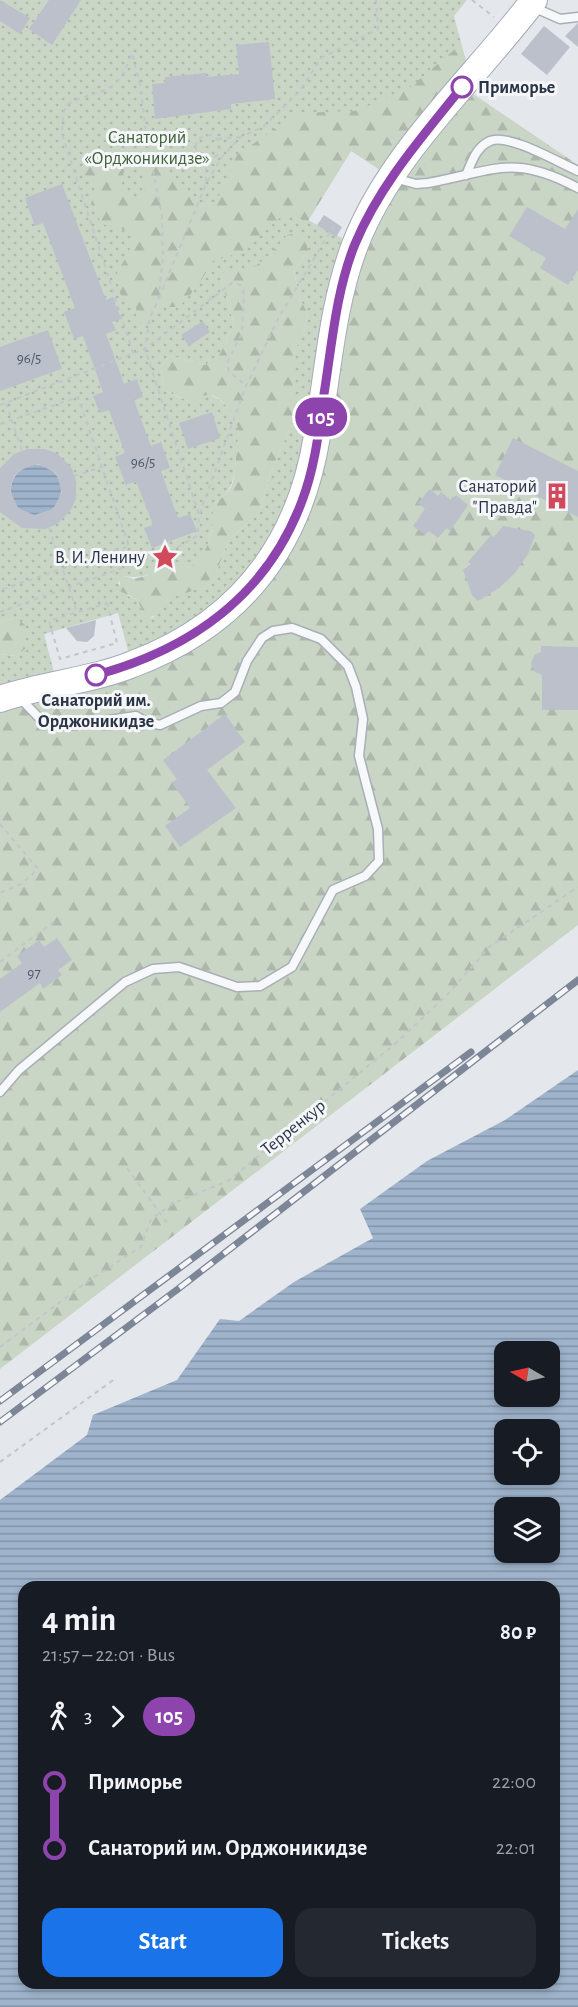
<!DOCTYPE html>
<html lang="en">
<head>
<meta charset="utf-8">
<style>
  :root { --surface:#171b24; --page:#242831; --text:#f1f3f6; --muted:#9ea1a6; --accent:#1a73e8 }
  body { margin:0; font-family:"Alegreya Sans",sans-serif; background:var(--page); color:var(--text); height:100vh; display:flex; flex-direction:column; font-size:22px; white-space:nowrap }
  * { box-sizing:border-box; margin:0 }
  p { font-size:20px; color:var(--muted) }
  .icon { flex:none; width:33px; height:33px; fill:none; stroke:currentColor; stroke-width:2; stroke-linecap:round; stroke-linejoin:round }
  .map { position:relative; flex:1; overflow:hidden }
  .drawer { position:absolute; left:18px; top:1581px; width:542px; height:408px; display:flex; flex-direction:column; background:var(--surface); border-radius:18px; box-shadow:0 3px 9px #0003 }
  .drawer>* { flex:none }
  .badge { padding:0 12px; border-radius:20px; font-size:21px; line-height:39px }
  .needle { width:39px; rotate:279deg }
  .tools { position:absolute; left:494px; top:1341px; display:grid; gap:12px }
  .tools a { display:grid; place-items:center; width:66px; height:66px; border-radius:12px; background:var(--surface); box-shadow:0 3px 9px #0003; font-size:30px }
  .map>.badge { position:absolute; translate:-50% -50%; box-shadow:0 0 0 3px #fff }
  .legs { display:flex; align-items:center; gap:9px; height:66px; padding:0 24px; font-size:20px }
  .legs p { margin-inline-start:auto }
  .summary { display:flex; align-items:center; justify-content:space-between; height:102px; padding:0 24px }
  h1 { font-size:33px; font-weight:700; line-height:45px }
  .button { display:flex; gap:12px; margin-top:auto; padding:12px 24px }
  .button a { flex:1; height:69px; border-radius:18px; background:var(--accent); color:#fff; font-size:24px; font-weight:700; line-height:69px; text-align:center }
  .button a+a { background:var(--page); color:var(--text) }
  ul { padding:0 24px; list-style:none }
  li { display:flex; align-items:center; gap:21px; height:66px; font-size:22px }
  li i { display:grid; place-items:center; width:9px; height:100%; margin:0 8px; background:currentColor }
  li i::after { content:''; width:15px; height:15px; margin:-8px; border:4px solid; border-radius:50%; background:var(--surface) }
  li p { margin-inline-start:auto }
  li:first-child i { background:linear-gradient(#0000 50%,currentColor 0) }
  li:last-child i { background:linear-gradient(currentColor 50%,#0000 0) }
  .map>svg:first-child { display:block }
  .grass { fill:url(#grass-dots); fill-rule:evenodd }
  .forest { fill:url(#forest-firs) }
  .water { fill:url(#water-rules); fill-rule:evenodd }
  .building { fill:#bbc0ca; fill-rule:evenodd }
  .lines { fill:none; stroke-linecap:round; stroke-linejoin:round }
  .lane-casing { stroke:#a9aeb7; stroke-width:11 }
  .primary-casing { stroke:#a3abb8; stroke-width:28 }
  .path { stroke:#c2c5cb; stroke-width:2; stroke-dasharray:4.5 4.5; stroke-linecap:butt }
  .lane { stroke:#f7f8fa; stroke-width:8 }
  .primary { stroke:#fff; stroke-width:26 }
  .rail-casing { stroke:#7d8696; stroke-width:7 }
  .rail { stroke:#f4f6f9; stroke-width:4.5; stroke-dasharray:14; stroke-linecap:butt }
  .line-1-casing { stroke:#fff; stroke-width:14 }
  .line-1 { stroke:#8e44ad; stroke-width:9 }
  .stop-1-dot { fill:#fff; stroke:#8e44ad; stroke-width:3 }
  .labels { text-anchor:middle; stroke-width:6; stroke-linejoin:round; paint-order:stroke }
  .number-label { font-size:15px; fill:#4f5766 }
  .stop-label { font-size:18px; font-weight:bold; fill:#2b3445; stroke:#f4f6f9; text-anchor:start }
  .park-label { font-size:18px; fill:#3f6138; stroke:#f4f6f9 }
  .poi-label { font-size:18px; fill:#2b3445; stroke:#f4f6f9; text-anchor:end }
  .street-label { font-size:18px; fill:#2b3445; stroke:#f4f6f9 }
</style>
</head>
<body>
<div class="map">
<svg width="578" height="2007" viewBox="0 0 578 2007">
  <defs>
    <pattern id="grass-dots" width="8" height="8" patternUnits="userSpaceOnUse" patternTransform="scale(1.5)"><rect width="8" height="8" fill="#c9d6c5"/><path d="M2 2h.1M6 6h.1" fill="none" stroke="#adb8ab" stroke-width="1.8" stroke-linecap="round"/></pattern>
    <pattern id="forest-firs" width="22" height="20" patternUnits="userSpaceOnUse" patternTransform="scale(1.5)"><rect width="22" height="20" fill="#c9d6c5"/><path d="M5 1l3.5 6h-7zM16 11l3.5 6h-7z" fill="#adb8ab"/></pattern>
    <pattern id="water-rules" width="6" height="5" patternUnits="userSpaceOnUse" patternTransform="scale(1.5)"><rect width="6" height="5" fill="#9fb4cc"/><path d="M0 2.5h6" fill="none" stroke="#8293a7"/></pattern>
  </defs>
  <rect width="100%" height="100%" fill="#e4e7ec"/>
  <!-- grass -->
  <path class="grass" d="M0 0H467L454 16 468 69 351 151 308 220 351 243 288 520 229 604 131 662 118 613 44 634 57 684 0 701V654L16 656 15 617 0 623ZM287 235 308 251 294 271 300 299 308 314 304 331 293 354V421L271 472 260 512 228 541 218 568 168 599 153 618 144 616 138 600 128 596 118 583 124 576C143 580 160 571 177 564L189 568C209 559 214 524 215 503 240 490 234 458 239 433 238 416 222 396 205 394 190 406 178 396 163 390 163 375 157 365 171 356L205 365 220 354 234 324 221 279C235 268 236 271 252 268 266 264 278 246 287 235Z"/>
  <!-- forest -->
  <path class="forest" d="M461 44 468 69 463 87 578 165V925L0 1369V701L198 632 288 520 332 319 389 176 351 151 308 221 284 214 242 252 213 261 197 287 179 307H162L149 324 137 321 136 306 120 294 117 271 129 254 132 232 102 224 91 204 96 188 85 175 89 159 102 154 124 170 121 190 133 200 143 198 147 163 163 165 201 203 216 202 237 155 298 113 355 111 407 90Z
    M298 233 306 241 308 251 294 271 300 299 308 314 304 331 293 354V421L271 472 260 512 228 541 218 568 210 579 201 588 168 599 157 615 148 618 144 616 138 600 120 591V579L124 576 134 579 149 575 153 566 173 560 188 568C207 560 216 526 212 508 217 499 226 497 231 487 236 479 236 445 239 433 238 420 223 395 208 395 202 395 197 400 192 402L163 390C163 375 157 365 171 356L205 365 220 354 234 324 221 279 225 271 254 267 270 255 287 235Z
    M15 617 25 625 26 648 16 656 0 654V623Z"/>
  <!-- water -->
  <path class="water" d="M11 490a25 25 0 1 1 50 0a25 25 0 1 1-50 0Z
    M578 1070V2007H0V1500L87 1435 93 1415 177 1380 220 1319 239 1321 294 1282 373 1238 360 1209 427 1161 505 1120ZM504 1352H549V1396H504ZM504 1430H549V1474H504ZM504 1508H549V1552H504ZM24 1587H554V1983H24Z"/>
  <!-- building -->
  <path class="building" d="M0 0 30 18 20 34 0 21Z
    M49 0H81L52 45 29 29Z
    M578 23V47L565 36Z
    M544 26 570 47 547 75 521 54Z
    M269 42 275 99 231 104V109L155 119 152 84 165 83V77L206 73V77L239 74 236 45Z
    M62 184 106 300 113 297 121 319 112 322 116 330 106 334 124 384 137 379 143 397 134 400 151 446 161 442 170 468 161 471 178 518 190 514 197 531 152 548 144 528 153 525 136 481 126 485 115 457 125 453 109 410 100 413 93 396 103 392 83 336 74 339 64 312 75 308 43 223 35 226 25 198Z
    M527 207 565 229 578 209V270L568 285 540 268 546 258 509 236Z
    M324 215 342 227 336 237 317 225Z
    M203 321 210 332 189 346 181 335Z
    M48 330 62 369 0 391V347Z
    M212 412 220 438 188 449 179 423Z
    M513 438 578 471V517L495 475Z
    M27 449H45L58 454 71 467 76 480V499L70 511 57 524 45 529 22 528 0 512V468L14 454ZM38 464 56 473 62 492 53 509 34 515 18 508 10 490 14 476 20 470Z
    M430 489 438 496 441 492 451 500 456 495 468 505 450 531 447 528 438 538 429 531 425 535 413 526 425 509 418 503Z
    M503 526 530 531 535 535 528 554 515 573 499 588 478 601 472 595 463 570 471 564 468 562 491 535 494 537Z
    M96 620 94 636 87 642 77 641 66 628Z
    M541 646 578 647V710H542V675L535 672 531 664 534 655 541 652Z
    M225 714 245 742 207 770 236 808 180 847 165 826 190 808 172 783 177 779 163 760Z
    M57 938 72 960 58 970 62 975 43 989 40 983 0 1012V979L22 963 17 956 39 940 44 947Z"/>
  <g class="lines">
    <!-- lane casing -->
    <g class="lane-casing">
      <path id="lane" d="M533 7 560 19 578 17
        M466 175C472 162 476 147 490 141 509 133 559 163 578 171
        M394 178 416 184 428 183C494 171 513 153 578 188
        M0 1092 19 1070 125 982 153 969 179 967 237 987 260 986 292 967 333 890 365 876 379 861 378 829 359 756 363 719 356 687 348 666 321 639 292 628 273 631 262 638 247 661 235 692 221 703 201 706 160 725 146 722 136 716 67 726 43 722 20 698"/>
    </g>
    <!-- primary casing -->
    <g class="primary-casing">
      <path id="primary" d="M0 699C43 684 91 681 133 664 239 624 299 547 317 436 328 373 332 305 355 245 390 153 475 78 534 0"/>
    </g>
    <!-- path -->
    <path class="path" d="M472 0 494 17
      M196 147a12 12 0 1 1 24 0a12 12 0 1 1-24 0Z
      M218 139 239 137
      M206 159V183
      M159 298 206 184 221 158 240 137 263 127 299 92 321 58 378 29 376 0
      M133 353 62 134 63 115 66 105C104 85 114 101 132 53L141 89 146 135 162 216 163 258 158 301 150 317 145 349 199 515
      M6 403 22 450
      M0 405 145 349 232 283 241 285 244 294 242 333 227 363 229 371 246 386
      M0 424 78 397 129 546 0 590
      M74 476 102 467
      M49 528 77 612
      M107 603 117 643 60 659 49 621Z
      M0 612 175 549 198 535 199 515 246 386 279 317 336 222
      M0 824 38 869 21 884 0 893
      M0 962 55 921
      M127 1168 167 1223
      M0 1347 91 1279 141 1247 151 1219 174 1203 228 1181 396 1043 449 993 489 947 578 887
      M0 1462 116 1378"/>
    <!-- lane -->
    <use href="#lane" class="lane"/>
    <!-- primary -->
    <use href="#primary" class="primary"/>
    <!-- rail casing -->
    <g class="rail-casing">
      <path id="rail" d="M0 1401 471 1052
        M0 1422 178 1289 578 980"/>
    </g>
    <!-- rail -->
    <use href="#rail" class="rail"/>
  </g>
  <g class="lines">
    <!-- line-1 casing -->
    <g class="line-1-casing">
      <path id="line-1" d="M96 675C191 649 267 595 302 501 315 467 319 430 324 394 332 344 336 291 355 244 380 184 423 136 462 87"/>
    </g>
    <!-- line-1 -->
    <use href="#line-1" class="line-1"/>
  </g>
  <!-- icons -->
  <defs>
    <g id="building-bare" transform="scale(2.07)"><path d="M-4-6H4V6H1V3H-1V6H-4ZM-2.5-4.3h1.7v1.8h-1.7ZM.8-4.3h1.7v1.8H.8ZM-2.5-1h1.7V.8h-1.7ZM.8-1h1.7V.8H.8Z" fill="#d1495b" stroke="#f4f6f9" stroke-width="2.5" paint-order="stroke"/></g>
    <g id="sight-bare" transform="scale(2.07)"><path d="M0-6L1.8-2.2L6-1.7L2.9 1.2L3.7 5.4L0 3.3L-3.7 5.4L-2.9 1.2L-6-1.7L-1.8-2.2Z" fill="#d1495b" stroke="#f4f6f9" stroke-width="2.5" paint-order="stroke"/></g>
  </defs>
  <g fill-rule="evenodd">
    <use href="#building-bare" x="557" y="496"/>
    <use href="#sight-bare" x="165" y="557"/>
  </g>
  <!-- markers -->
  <g class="stop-1-dot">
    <circle cx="462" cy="87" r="10"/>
    <circle cx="96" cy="675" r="10"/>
  </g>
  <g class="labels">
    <!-- number labels -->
    <g class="number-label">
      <text x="29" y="363">96/5</text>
      <text x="143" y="467">96/5</text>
      <text x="34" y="978">97</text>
    </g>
    <!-- stop labels -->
    <g class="stop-label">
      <text x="478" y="93">Приморье</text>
      <text x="96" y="706" text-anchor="middle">Санаторий им.<tspan x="96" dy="21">Орджоникидзе</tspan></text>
    </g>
    <!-- park labels -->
    <g class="park-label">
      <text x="147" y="143">Санаторий<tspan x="147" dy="21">«Орджоникидзе»</tspan></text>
    </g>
    <!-- poi labels -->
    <g class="poi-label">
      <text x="537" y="492">Санаторий<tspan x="537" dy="21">"Правда"</tspan></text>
      <text x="145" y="563">В. И. Ленину</text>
    </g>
    <!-- street labels -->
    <g class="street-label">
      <text transform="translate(293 1127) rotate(-39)" y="6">Терренкур</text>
    </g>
  </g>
</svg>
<div class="tools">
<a><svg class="needle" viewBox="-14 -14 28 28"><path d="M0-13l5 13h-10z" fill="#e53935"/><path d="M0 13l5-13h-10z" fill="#9ea1a6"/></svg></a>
<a><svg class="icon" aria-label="locate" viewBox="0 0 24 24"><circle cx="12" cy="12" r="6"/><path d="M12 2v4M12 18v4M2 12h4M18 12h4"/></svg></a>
<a><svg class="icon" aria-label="layers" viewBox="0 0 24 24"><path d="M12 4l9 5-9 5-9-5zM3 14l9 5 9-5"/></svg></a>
</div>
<b class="badge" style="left:321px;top:417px;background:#8e44ad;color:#fff">105</b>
<section class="drawer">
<div class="summary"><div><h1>4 min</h1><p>21:57 – 22:01 · Bus</p></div><b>80 ₽</b></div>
<div class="legs"><svg class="icon" aria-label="walk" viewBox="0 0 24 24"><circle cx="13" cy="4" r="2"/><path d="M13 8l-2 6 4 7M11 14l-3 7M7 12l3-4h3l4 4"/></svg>3<svg class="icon" aria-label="forward" viewBox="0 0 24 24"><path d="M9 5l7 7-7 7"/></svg><b class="badge" style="background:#8e44ad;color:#fff">105</b></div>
<ul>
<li><i style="color:#8e44ad"></i><b>Приморье</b><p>22:00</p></li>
<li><i style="color:#8e44ad"></i><b>Санаторий им. Орджоникидзе</b><p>22:01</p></li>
</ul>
<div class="button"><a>Start</a><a>Tickets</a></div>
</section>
</div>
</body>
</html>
